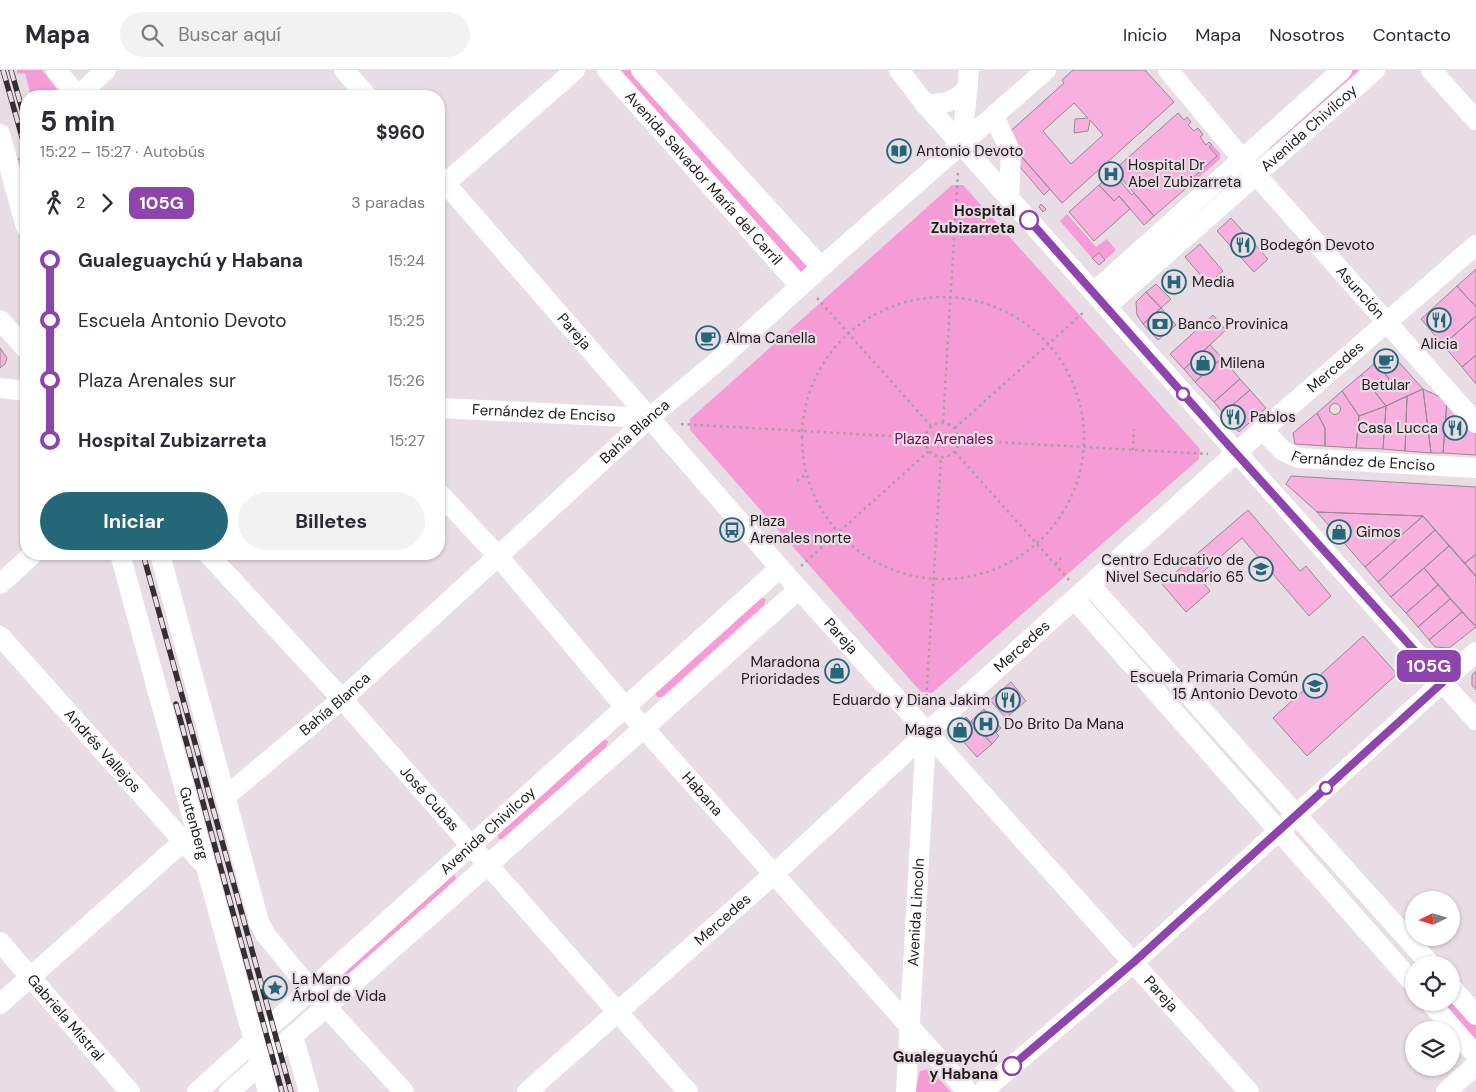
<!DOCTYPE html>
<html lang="es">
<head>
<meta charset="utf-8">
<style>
  :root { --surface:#fff; --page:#f2f2f3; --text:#2b2b33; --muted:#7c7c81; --line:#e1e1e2; --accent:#246779 }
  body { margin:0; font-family:"DM Sans",sans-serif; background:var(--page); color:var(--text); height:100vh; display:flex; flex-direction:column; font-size:19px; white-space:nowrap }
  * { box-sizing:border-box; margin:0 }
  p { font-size:16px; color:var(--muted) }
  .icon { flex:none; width:28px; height:28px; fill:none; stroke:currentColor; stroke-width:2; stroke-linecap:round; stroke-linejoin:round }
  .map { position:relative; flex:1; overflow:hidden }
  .sheet { position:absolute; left:20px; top:20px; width:425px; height:470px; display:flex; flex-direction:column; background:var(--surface); border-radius:20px; box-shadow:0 1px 4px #0004 }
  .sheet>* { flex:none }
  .badge { padding:0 10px; border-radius:8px; font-size:18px; line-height:32px }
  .needle { width:32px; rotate:265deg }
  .buttons { position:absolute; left:1405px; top:821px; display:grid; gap:10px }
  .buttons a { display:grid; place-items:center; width:55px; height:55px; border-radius:50%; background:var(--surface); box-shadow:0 1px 4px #0004; font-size:25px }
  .map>.badge { position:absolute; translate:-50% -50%; box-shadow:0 0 0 2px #fff }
  .legs { display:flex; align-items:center; gap:8px; height:55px; padding:0 20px; font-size:16px }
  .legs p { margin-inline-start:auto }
  .overview { display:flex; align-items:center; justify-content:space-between; height:85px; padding:0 20px }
  h1 { font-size:28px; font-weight:700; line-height:38px }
  .primary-button { display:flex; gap:10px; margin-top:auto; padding:10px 20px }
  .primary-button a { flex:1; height:58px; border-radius:30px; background:var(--accent); color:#fff; font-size:20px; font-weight:700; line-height:58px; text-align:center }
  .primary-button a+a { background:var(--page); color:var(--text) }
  ul { padding:0 20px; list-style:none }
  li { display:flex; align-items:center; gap:18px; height:60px; font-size:19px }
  li i { display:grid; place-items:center; width:8px; height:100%; margin:0 6px; background:currentColor }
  li i::after { content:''; width:12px; height:12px; margin:-6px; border:4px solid; border-radius:50%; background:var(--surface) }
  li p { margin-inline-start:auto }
  li:first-child i { background:linear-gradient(#0000 50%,currentColor 0) }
  li:last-child i { background:linear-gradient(currentColor 50%,#0000 0) }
  header { display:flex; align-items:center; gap:30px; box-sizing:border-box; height:70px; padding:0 25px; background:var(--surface); border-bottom:1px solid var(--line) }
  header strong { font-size:24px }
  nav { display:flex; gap:28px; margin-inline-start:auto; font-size:18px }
  .search { width:350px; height:45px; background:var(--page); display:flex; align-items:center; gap:12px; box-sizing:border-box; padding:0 18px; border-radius:28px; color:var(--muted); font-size:19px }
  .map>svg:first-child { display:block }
  .green { fill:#f59cd7 }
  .building { fill:#f8b0de; stroke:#958b91; fill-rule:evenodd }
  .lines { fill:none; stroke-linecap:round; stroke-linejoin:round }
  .path { stroke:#a89fa5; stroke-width:2.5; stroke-dasharray:2.5 4; stroke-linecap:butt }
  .minor { stroke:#fff; stroke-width:20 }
  .rail-casing { stroke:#343032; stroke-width:5.5 }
  .rail { stroke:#e8dde4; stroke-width:4; stroke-dasharray:11; stroke-linecap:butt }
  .line-1-casing { stroke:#fff; stroke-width:11 }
  .line-1 { stroke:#8e44ad; stroke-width:8 }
  .stop-1-dot { fill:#fff; stroke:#8e44ad; stroke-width:2.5 }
  .labels { text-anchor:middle; stroke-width:4.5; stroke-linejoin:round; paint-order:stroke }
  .street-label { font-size:15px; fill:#1e1a1c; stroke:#e8dde4 }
  .poi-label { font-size:15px; fill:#1e1a1c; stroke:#e8dde4; text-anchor:start }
  .stop-label { font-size:15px; font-weight:bold; fill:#1e1a1c; stroke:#e8dde4; text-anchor:end }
  .park-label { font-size:15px; fill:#720559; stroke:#e8dde4 }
</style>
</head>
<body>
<header>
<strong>Mapa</strong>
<div class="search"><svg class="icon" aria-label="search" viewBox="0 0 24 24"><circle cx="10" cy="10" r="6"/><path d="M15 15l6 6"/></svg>Buscar aquí</div>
<nav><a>Inicio</a><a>Mapa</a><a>Nosotros</a><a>Contacto</a></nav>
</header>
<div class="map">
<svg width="1476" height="1022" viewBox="0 0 1476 1022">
  <rect width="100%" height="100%" fill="#e8dde4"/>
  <!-- green -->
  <path class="green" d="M17 0H42L62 26H31L25 3 17 4Z
    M607 0H641L821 197 800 216Z
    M1352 0H1363L1270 81 1268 79 1269 73Z
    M1212 75 1220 83V89L1191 114 1188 112 1216 87 1209 77Z
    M952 115H963L1200 379 1199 389 932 623 921 622 690 360V349Z
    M1067 144 1096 177 1107 169 1116 180 1105 190 1099 183 1092 188 1060 151Z
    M761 527 766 529 764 535 662 627H657L655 623Z
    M603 669 608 671 606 677 503 769H499L497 764Z
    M454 803 456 809 454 811 345 909H340L339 906Z
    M1451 917 1476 945V985L1430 933 1451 932Z
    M930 999 951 1022H915L920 1001Z"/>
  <!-- building -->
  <path class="building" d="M1073 0H1145L1174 32 1062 133 1004 67 1064 13 1062 10ZM1074 33 1088 48 1075 49 1074 63 1088 61 1090 50 1103 65 1071 94 1043 61Z
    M1178 43 1184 50 1187 47 1191 52 1188 55 1194 61 1198 58 1203 65 1200 67 1206 75 1209 72 1212 75 1209 77 1217 86 1188 112 1191 114 1154 146 1114 100Z
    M1014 78 1050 119 1044 125 1008 83Z
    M22 88 26 106V135L14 90Z
    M1113 103 1132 125 1134 123 1154 146 1144 155 1119 126 1114 131 1099 115Z
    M1099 115 1114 131 1119 126 1130 139 1094 171 1069 142Z
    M1041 134 1046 139 1043 142 1039 137Z
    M1231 148 1268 189 1254 202 1217 161Z
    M1200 174 1223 201 1208 214 1185 187Z
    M1099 183 1105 190 1099 195 1092 188Z
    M1476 199V237L1457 216Z
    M1171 200 1186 217 1178 224 1163 207Z
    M1156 214 1171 229 1161 238 1146 222Z
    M1457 216 1476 237V246L1443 275 1421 249Z
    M1146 222 1161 238 1143 254 1137 245 1136 232Z
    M1161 238 1176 255 1158 270 1143 254Z
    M1213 245 1226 260 1184 299 1170 284Z
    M1476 246V285L1462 297 1443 275Z
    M1210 275 1222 288 1195 312 1184 299Z
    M0 278 7 288 5 294 0 298Z
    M1389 281 1423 319 1386 336 1375 322 1389 309 1376 292Z
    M1476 285V314L1462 297Z
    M1222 288 1240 309 1214 332 1195 312Z
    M1376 292 1389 309 1375 322 1361 305Z
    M1361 305 1386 336 1359 346 1342 321Z
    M1240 309 1250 320 1223 343 1214 332Z
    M1423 319 1447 330 1443 383H1431Z
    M1423 319 1431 383 1405 381 1407 326Z
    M1250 320 1266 338 1239 362 1223 343Z
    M1342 321 1359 346 1356 378 1325 376V358L1317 343Z
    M1407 326 1405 381 1383 379 1386 336Z
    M1447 330 1476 363V385L1443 383Z
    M1329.5 339a5.5 5.5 0 1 1 11 0a5.5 5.5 0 1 1-11 0Z
    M1386 336 1383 379 1356 378 1359 346Z
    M1317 343 1325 358V376L1295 374 1293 363Z
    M1291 406 1476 417V484L1465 493 1423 446 1317 442 1286 414Z
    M1248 440 1300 501 1306 496 1331 526 1309 546 1242 468 1198 506 1210 521 1186 542 1162 514Z
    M1317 442 1423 446 1365 497Z
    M1423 446 1435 460 1378 512 1365 497Z
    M1435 460 1449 476 1391 527 1378 512Z
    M1449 476 1476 507V557L1424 498Z
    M1476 484V506L1465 493Z
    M1424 498 1438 515 1406 543 1391 527Z
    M1438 515 1450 529 1418 557 1406 543Z
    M1450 529 1462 542 1429 570 1418 557Z
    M1462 542 1476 557 1449 578 1435 577 1429 570Z
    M1363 566 1397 604 1307 686 1273 648Z
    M1476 601V620L1472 615V605Z
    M1011 612 1026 631 1006 648 990 630Z
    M984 639 1001 658 996 663 999 666 992 674 971 651Z
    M966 647 992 674 977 687 955 662 956 657Z"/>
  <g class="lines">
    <!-- path -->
    <path class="path" d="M802 368a141 141 0 1 1 282 0a141 141 0 1 1-282 0Z
      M817 228 931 356
      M943 352 958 102
      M925 370a17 17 0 1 1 34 0a17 17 0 1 1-34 0Z
      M681 354 925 368
      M955 358 1085 241
      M960 370 1208 384
      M1133 380 1134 359
      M955 382 1069 510
      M797 411 806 404
      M1055 494 1061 488
      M801 496 929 381
      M926 633 941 387"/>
    <!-- minor -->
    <g class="minor">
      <path d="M56 0 78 26"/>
      <path d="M344 0 367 26"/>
      <path id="s1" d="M607 0 800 216"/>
      <path d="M641 0 821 197"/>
      <path d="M899 0 925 34 1476 650"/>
      <path id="s2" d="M1168 0 1243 90 1476 353"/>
      <path d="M1431 0 1476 50"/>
      <path d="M78 26 106 0"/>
      <path d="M925 34C943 34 956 33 968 17"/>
      <path d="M994 47 1011 82 1009 128"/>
      <path d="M0 64 26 157"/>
      <path d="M962 74 969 0"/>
      <path id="s3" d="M439 106 780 498 1249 1022"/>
      <path d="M439 119 575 0"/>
      <path d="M1094 222 1342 0"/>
      <path id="s4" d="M1107 236 1375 0"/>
      <path d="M0 250 26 279"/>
      <path d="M0 318 26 321"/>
      <path id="s5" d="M439 338 649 348"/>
      <path id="s6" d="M1263 360 1283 381 1299 388 1476 398"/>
      <path id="s7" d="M439 423 498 486 625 637 968 1022"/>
      <path id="s8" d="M120 484 268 1022"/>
      <path d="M160 484 259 852 265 864 310 919 404 1022"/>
      <path id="s9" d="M208 484 342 629 688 1022"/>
      <path d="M0 514 33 484"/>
      <path d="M1091 516 1431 895"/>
      <path d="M1075 530 1414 914"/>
      <path id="s10" d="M0 566 202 792"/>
      <path id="s11" d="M225 727 342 629 649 348 719 290 829 190 1046 0"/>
      <path id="s12" d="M0 872 130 1022"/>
      <path d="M1451 917 1476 945"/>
      <path d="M1430 932 1476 985"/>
      <path d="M0 934 195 761"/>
      <path d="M293 966 309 1022"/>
      <path id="s13" d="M197 1022 780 498"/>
      <path d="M229 1022 644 658 799 519"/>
      <path id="s14" d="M527 1022 774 804 949 642 1237 382 1476 175"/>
      <path id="s15" d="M906 1022 926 663"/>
      <path d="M982 1022 1134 892 1476 582"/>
      <path d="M1446 1022 1476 995"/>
    </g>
    <!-- rail casing -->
    <g class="rail-casing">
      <path id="rail" d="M3 0 26 81
        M11 0 26 53
        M143 484 291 1022
        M176 634 282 1022"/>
    </g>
    <!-- rail -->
    <use href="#rail" class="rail"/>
  </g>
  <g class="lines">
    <!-- line-1 casing -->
    <g class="line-1-casing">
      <path id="line-1" d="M1012 996 1134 892 1443 612 1224 370 1029 150"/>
    </g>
    <!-- line-1 -->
    <use href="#line-1" class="line-1"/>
  </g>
  <!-- icons -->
  <defs>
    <g id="library-ring" transform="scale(1.25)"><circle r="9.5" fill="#e8dde4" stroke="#246779" stroke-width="1.5"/><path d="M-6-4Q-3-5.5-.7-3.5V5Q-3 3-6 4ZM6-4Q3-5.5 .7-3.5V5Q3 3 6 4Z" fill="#246779"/></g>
    <g id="hospital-ring" transform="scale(1.25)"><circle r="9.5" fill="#e8dde4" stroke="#246779" stroke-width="1.5"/><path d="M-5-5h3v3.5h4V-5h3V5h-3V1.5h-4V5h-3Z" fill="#246779"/></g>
    <g id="restaurant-ring" transform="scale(1.25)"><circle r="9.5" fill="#e8dde4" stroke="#246779" stroke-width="1.5"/><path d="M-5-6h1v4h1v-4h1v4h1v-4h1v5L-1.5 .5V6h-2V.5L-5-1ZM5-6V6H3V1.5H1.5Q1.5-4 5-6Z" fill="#246779"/></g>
    <g id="bank-ring" transform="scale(1.25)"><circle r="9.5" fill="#e8dde4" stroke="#246779" stroke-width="1.5"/><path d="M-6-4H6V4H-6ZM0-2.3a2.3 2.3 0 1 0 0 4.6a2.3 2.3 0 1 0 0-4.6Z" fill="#246779"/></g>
    <g id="cafe-ring" transform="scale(1.25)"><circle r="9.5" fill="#e8dde4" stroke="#246779" stroke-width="1.5"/><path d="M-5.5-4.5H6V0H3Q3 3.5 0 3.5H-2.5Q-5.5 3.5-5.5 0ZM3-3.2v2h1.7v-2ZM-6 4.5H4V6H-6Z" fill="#246779"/></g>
    <g id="shop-ring" transform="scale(1.25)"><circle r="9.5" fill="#e8dde4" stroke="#246779" stroke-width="1.5"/><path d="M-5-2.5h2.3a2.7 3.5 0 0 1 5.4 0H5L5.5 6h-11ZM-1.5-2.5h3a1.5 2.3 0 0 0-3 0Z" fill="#246779"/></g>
    <g id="bus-ring" transform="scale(1.25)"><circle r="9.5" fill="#e8dde4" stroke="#246779" stroke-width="1.5"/><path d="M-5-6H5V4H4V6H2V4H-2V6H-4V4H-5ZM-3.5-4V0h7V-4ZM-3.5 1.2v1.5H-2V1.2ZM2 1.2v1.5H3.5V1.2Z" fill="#246779"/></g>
    <g id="school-ring" transform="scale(1.25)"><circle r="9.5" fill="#e8dde4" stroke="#246779" stroke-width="1.5"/><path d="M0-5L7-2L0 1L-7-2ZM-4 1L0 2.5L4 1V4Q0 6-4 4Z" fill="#246779"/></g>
    <g id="sight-ring" transform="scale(1.25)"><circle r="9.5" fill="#e8dde4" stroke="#246779" stroke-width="1.5"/><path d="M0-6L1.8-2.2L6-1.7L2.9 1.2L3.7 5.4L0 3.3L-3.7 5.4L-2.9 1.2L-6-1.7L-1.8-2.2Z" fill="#246779"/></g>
  </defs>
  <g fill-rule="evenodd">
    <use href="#library-ring" x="899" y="81"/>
    <use href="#hospital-ring" x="1111" y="104"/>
    <use href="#restaurant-ring" x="1243" y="175"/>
    <use href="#hospital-ring" x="1174" y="212"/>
    <use href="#restaurant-ring" x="1439" y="250"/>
    <use href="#bank-ring" x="1160" y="254"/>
    <use href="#cafe-ring" x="708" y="268"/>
    <use href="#cafe-ring" x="1386" y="291"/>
    <use href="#shop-ring" x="1203" y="293"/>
    <use href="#restaurant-ring" x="1233" y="347"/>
    <use href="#restaurant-ring" x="1455" y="358"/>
    <use href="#bus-ring" x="732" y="460"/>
    <use href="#shop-ring" x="1339" y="462"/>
    <use href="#school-ring" x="1261" y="499"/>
    <use href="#shop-ring" x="837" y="601"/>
    <use href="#school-ring" x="1315" y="616"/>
    <use href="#restaurant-ring" x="1008" y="630"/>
    <use href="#hospital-ring" x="986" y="654"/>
    <use href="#shop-ring" x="960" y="660"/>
    <use href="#sight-ring" x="275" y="918"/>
  </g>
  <!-- markers -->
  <g class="stop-1-dot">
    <circle cx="1029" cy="150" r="9"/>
    <circle cx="1183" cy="324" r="6"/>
    <circle cx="1326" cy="718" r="6"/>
    <circle cx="1012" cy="996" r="9"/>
  </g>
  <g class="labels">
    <!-- street labels -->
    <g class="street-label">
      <text dy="5" stroke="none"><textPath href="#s4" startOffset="269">Avenida Chivilcoy</textPath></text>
      <text dy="5" stroke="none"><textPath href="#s1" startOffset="145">Avenida Salvador María del Carril</textPath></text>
      <text dy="5" stroke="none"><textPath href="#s2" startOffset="294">Asunción</textPath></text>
      <text dy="5" stroke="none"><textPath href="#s3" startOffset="206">Pareja</textPath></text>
      <text dy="5" stroke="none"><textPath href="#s14" startOffset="1086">Mercedes</textPath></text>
      <text dy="5" stroke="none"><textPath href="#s5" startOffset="105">Fernández de Enciso</textPath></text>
      <text dy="5" stroke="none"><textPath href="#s11" startOffset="549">Bahía Blanca</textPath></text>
      <text dy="5" stroke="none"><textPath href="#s6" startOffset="111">Fernández de Enciso</textPath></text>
      <text dy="5" stroke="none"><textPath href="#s3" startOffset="611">Pareja</textPath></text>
      <text dy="5" stroke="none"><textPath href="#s14" startOffset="666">Mercedes</textPath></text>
      <text dy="5" stroke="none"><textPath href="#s11" startOffset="144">Bahía Blanca</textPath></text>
      <text dy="5" stroke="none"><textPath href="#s10" startOffset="154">Andrés Vallejos</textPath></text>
      <text dy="5" stroke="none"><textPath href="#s7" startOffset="400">Habana</textPath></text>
      <text dy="5" stroke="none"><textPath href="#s9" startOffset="330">José Cubas</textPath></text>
      <text dy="5" stroke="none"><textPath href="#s8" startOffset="279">Gutenberg</textPath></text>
      <text dy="5" stroke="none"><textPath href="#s13" startOffset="391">Avenida Chivilcoy</textPath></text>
      <text dy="5" stroke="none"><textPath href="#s15" startOffset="180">Avenida Lincoln</textPath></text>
      <text dy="5" stroke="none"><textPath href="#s14" startOffset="261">Mercedes</textPath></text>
      <text dy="5" stroke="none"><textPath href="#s3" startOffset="1091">Pareja</textPath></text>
      <text dy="5" stroke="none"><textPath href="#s12" startOffset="100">Gabriela Mistral</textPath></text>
    </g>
    <!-- poi labels -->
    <g class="poi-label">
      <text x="916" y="86">Antonio Devoto</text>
      <text x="1128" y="100">Hospital Dr<tspan x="1128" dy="17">Abel Zubizarreta</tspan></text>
      <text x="1260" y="180">Bodegón Devoto</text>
      <text x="1192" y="217">Media</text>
      <text x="1178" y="259">Banco Provinica</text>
      <text x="726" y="273">Alma Canella</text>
      <text x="1439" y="279" text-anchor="middle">Alicia</text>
      <text x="1220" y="298">Milena</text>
      <text x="1386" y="320" text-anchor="middle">Betular</text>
      <text x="1250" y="352">Pablos</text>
      <text x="1438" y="363" text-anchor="end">Casa Lucca</text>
      <text x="750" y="456">Plaza<tspan x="750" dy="17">Arenales norte</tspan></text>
      <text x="1356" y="467">Gimos</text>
      <text x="1244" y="495" text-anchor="end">Centro Educativo de<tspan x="1244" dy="17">Nivel Secundario 65</tspan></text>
      <text x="820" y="597" text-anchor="end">Maradona<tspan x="820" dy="17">Prioridades</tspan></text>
      <text x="1298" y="612" text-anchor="end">Escuela Primaria Común<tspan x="1298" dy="17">15 Antonio Devoto</tspan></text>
      <text x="990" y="635" text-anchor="end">Eduardo y Diana Jakim</text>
      <text x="1004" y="659">Do Brito Da Mana</text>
      <text x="942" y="665" text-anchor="end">Maga</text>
      <text x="292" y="914">La Mano<tspan x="292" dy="17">Árbol de Vida</tspan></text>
    </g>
    <!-- stop labels -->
    <g class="stop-label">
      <text x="1015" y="146">Hospital<tspan x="1015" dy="17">Zubizarreta</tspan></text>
      <text x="998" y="992">Gualeguaychú<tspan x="998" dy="17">y Habana</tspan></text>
    </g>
    <!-- park labels -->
    <g class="park-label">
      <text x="944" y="374">Plaza Arenales</text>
    </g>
  </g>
</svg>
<div class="buttons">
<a><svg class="needle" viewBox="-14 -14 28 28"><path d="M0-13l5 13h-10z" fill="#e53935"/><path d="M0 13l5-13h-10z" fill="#7c7c81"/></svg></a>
<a><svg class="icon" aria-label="locate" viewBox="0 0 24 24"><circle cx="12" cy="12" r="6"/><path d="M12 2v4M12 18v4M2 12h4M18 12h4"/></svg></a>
<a><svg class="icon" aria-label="layers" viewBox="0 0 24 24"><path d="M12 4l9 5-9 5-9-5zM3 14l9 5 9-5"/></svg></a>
</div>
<b class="badge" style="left:1429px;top:596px;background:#8e44ad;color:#fff">105G</b>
<section class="sheet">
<div class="overview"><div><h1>5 min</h1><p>15:22 – 15:27 · Autobús</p></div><b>$960</b></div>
<div class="legs"><svg class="icon" aria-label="walk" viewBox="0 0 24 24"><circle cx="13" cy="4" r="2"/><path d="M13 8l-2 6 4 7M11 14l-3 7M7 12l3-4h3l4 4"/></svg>2<svg class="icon" aria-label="forward" viewBox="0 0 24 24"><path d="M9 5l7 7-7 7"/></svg><b class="badge" style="background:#8e44ad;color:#fff">105G</b><p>3 paradas</p></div>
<ul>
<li><i style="color:#8e44ad"></i><b>Gualeguaychú y Habana</b><p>15:24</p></li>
<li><i style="color:#8e44ad"></i><span>Escuela Antonio Devoto</span><p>15:25</p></li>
<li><i style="color:#8e44ad"></i><span>Plaza Arenales sur</span><p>15:26</p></li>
<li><i style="color:#8e44ad"></i><b>Hospital Zubizarreta</b><p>15:27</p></li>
</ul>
<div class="primary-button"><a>Iniciar</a><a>Billetes</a></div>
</section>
</div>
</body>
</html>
